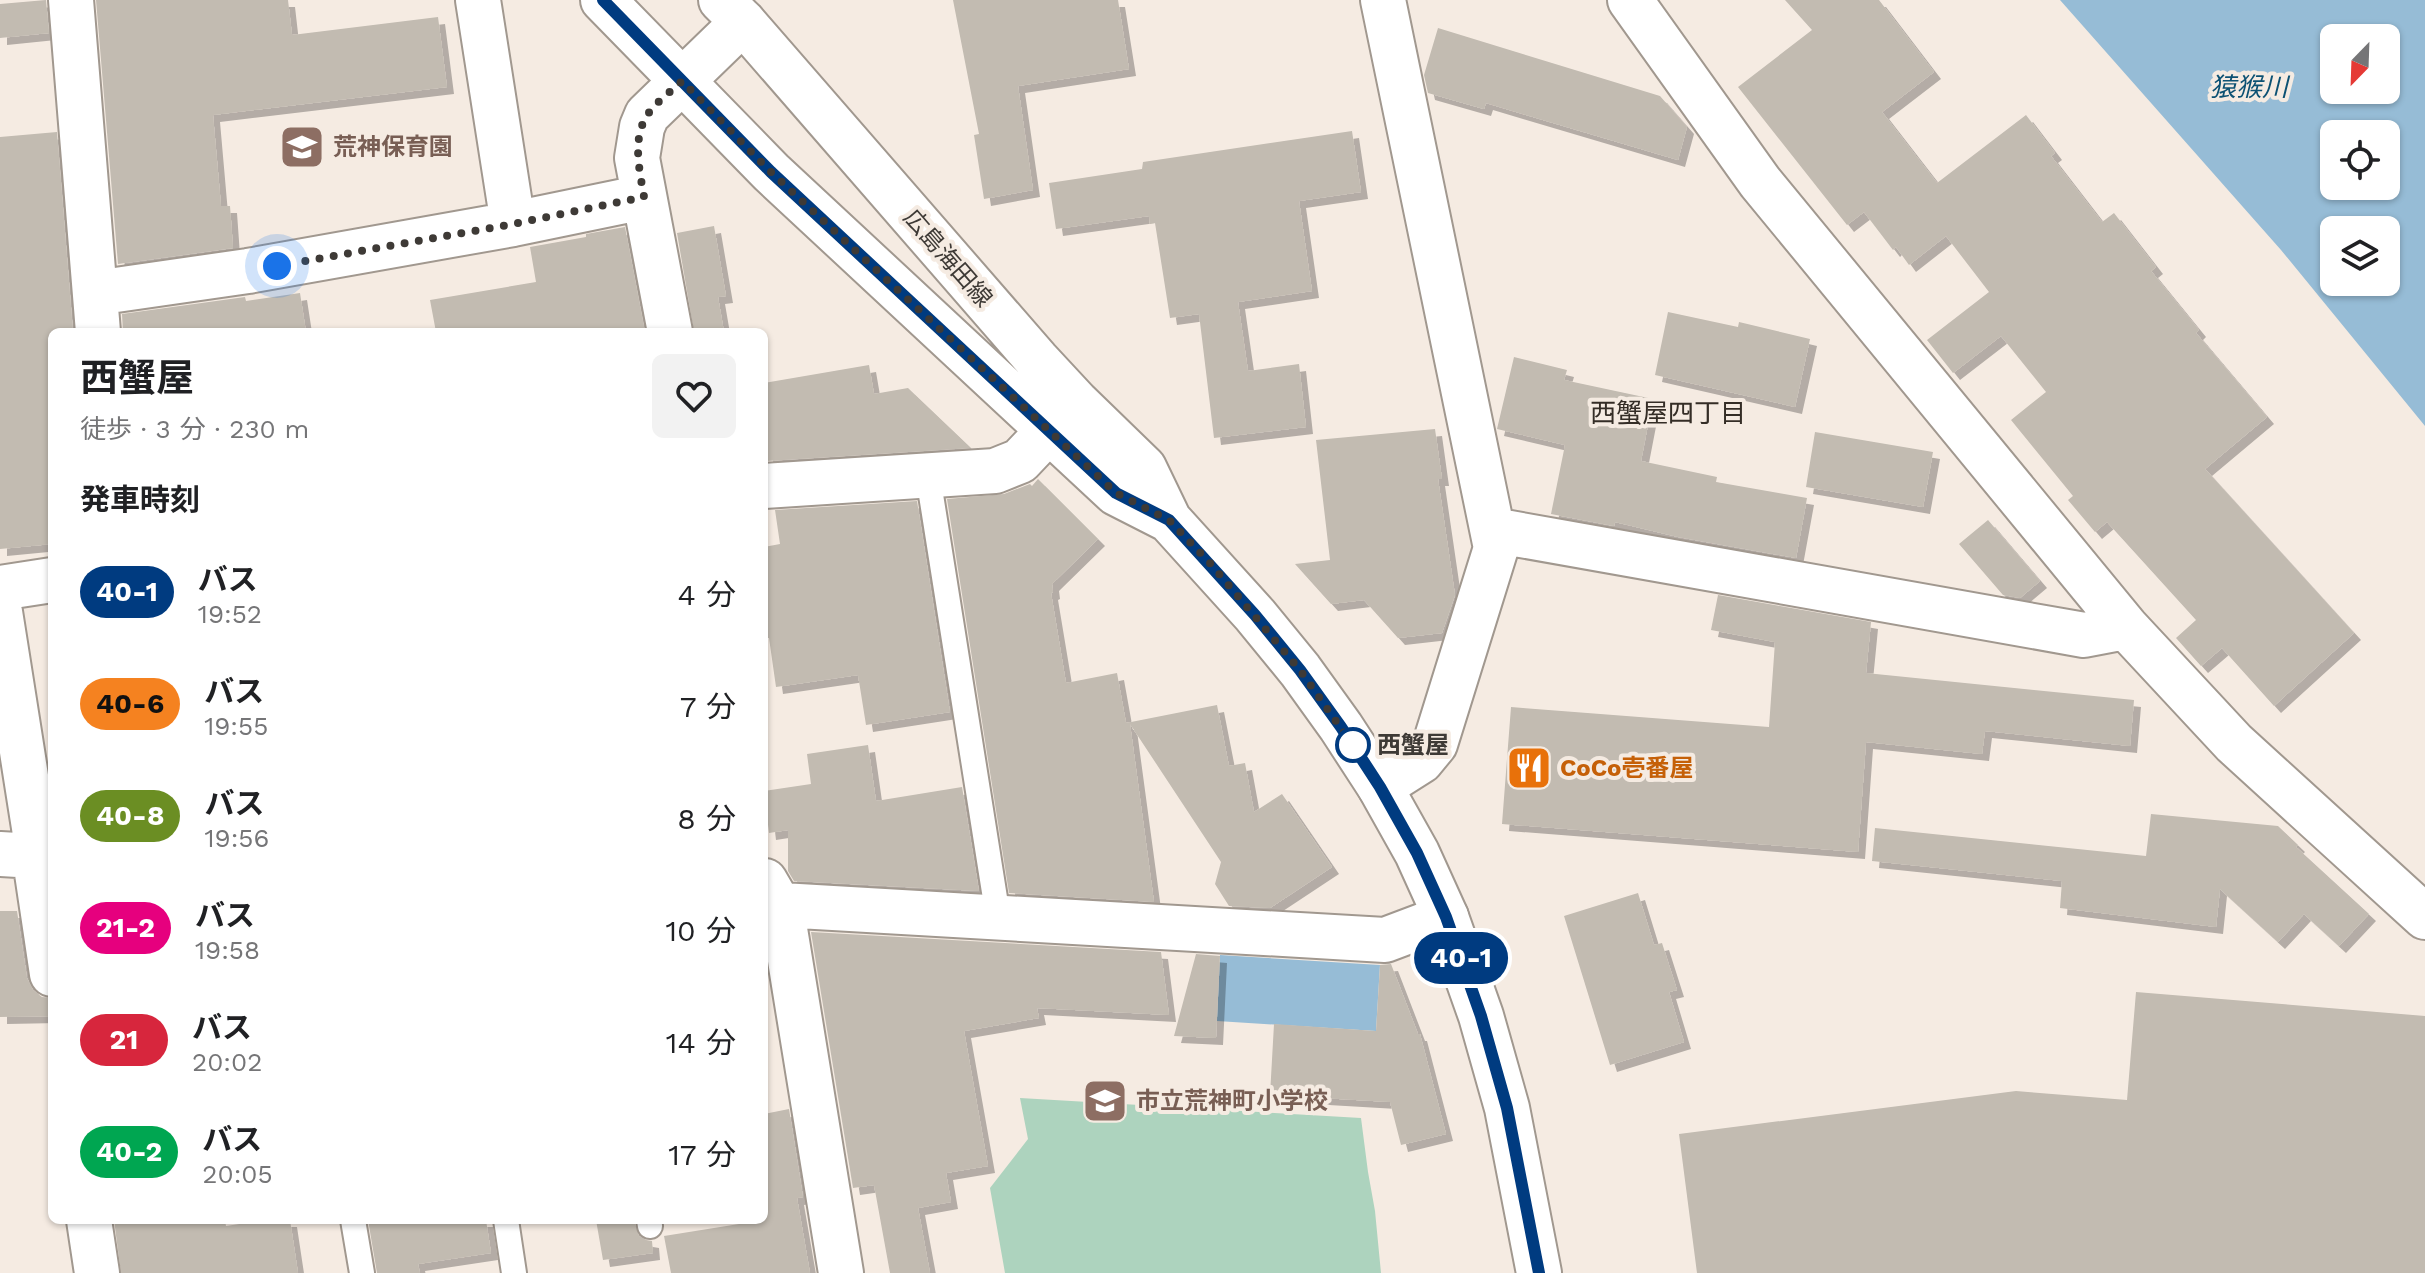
<!DOCTYPE html>
<html lang="ja">
<head>
<meta charset="utf-8">
<style>
  :root { --surface:#fff; --page:#f2f2f2; --text:#202124; --muted:#757577 }
  body { margin:0; font-family:"Work Sans","Noto Sans JP",sans-serif; background:var(--page); color:var(--text); height:100vh; display:flex; flex-direction:column; font-size:30px; white-space:nowrap }
  * { box-sizing:border-box; margin:0 }
  p { font-size:26px; color:var(--muted) }
  .icon { flex:none; width:44px; height:44px; fill:none; stroke:currentColor; stroke-width:2; stroke-linecap:round; stroke-linejoin:round }
  .map { position:relative; flex:1; overflow:hidden }
  .panel { position:absolute; left:48px; top:328px; width:720px; height:896px; display:flex; flex-direction:column; background:var(--surface); border-radius:12px; box-shadow:0 2px 6px #0004 }
  .panel>* { flex:none }
  .badge { padding:0 16px; border-radius:26px; font-size:28px; line-height:52px }
  .needle { width:52px; rotate:203deg }
  .controls { position:absolute; left:2320px; top:24px; display:grid; gap:16px }
  .controls a { display:grid; place-items:center; width:80px; height:80px; border-radius:12px; background:var(--surface); box-shadow:0 2px 6px #0004; font-size:40px }
  .you { position:absolute; width:40px; height:40px; margin:-20px; border:6px solid #fff; border-radius:50%; background:#1a73e8; box-shadow:0 0 0 12px #1a73e833 }
  .map>.badge { position:absolute; translate:-50% -50%; box-shadow:0 0 0 4px #fff }
  h2 { padding:0 32px; font-size:30px; line-height:72px }
  .round { display:grid; place-items:center; flex:none; width:84px; height:84px; border-radius:12px; background:var(--page) }
  .summary { display:flex; align-items:center; justify-content:space-between; height:136px; padding:0 32px }
  h1 { font-size:38px; font-weight:700; line-height:60px }
  ul { padding:0; list-style:none }
  li { display:flex; align-items:center; gap:24px; height:112px; padding:0 32px }
  li div { flex:1 }
  li b { display:block; font-size:30px }
  li em { font-style:normal }
  li .badge { min-width:88px; font-weight:700; text-align:center }
  .map>svg:first-child { display:block }
  .green { fill:#add3be }
  .water { fill:#96bcd6; fill-rule:evenodd }
  .building { fill:#c2bbb1; filter:url(#shadow) }
  .lines { fill:none; stroke-linecap:round; stroke-linejoin:round }
  .lane-casing { stroke:#a1988f; stroke-width:28 }
  .street-casing { stroke:#a1988f; stroke-width:48 }
  .secondary-casing { stroke:#a1988f; stroke-width:48 }
  .lane { stroke:#fff; stroke-width:24 }
  .street { stroke:#fff; stroke-width:44 }
  .secondary { stroke:#fff; stroke-width:44 }
  .line-casing { stroke:#fff; stroke-width:18 }
  .line { stroke:#003b80; stroke-width:12 }
  .walk { stroke:#3e3a36; stroke-width:8; stroke-dasharray:0 14.4 }
  .stop-dot { fill:#fff; stroke:#003b80; stroke-width:4 }
  .labels { text-anchor:middle; stroke-width:8; stroke-linejoin:round; paint-order:stroke }
  .education-label { font-size:24px; font-weight:bold; fill:#785e54; stroke:#f5ebe2; text-anchor:start }
  .street-label { font-size:24px; fill:#3e3a36; stroke:#f5ebe2 }
  .stop-label { font-size:24px; font-weight:bold; fill:#3e3a36; stroke:#f5ebe2; text-anchor:start }
  .food-label { font-size:24px; font-weight:bold; fill:#c56008; stroke:#f5ebe2; text-anchor:start }
  .water-label { font-size:26px; font-style:italic; fill:#0c5173; stroke:#f5ebe2 }
  .neighbourhood-label { font-size:26px; fill:#342d26; stroke:#f5ebe2 }
</style>
</head>
<body>
<div class="map">
<svg width="2425" height="1273" viewBox="0 0 2425 1273">
  <defs>
    <filter id="shadow"><feDropShadow dx="7" dy="7" stdDeviation="0" flood-color="#0004"/></filter>
  </defs>
  <rect width="100%" height="100%" fill="#f5ebe2"/>
  <!-- green -->
  <path class="green" d="M1020 1098 1361 1118 1368 1172 1375 1211 1381 1273H1005L990 1188 1028 1139Z"/>
  <!-- water -->
  <path class="water" d="M2060 0H2425V426L2281 250ZM2334 38H2386V90H2334ZM2334 134H2386V186H2334ZM2334 230H2386V282H2334Z
    M1220 955 1380 965 1376 1031 1217 1021Z"/>
  <!-- building -->
  <path class="building" d="M46 0 49 33 0 38V4Z
    M96 0H288L292 35 438 17 447 87 213 115 221 206H230L233 248 118 264Z
    M953 0H1118L1129 69 1018 86 1033 190 984 199 974 135 979 134Z
    M1785 0H1879L1934 72 1882 112 1937 183 2026 115 2055 153 2051 156 2102 222 2114 213 2156 267 2151 271 2199 330 2196 333 2267 417 2205 469 2354 633 2274 706 2222 648 2201 666 2176 638 2196 620 2107 522 2095 532 2068 500 2073 496 2011 420 2046 392 2001 336 1953 373 1927 340 1989 292 1946 236 1909 265 1896 247 1893 250 1864 212 1847 225 1738 87 1812 30Z
    M1438 28 1660 96 1687 127 1678 160 1486 103 1484 109 1428 93 1424 75Z
    M1352 131 1361 192 1299 201 1312 291 1238 302 1248 371 1299 364 1306 427 1214 438 1199 314 1170 318 1155 223 1150 224 1149 216 1056 229 1049 183 1142 169 1143 162Z
    M57 132 73 332H52V544L0 549V137Z
    M714 226 726 296 718 297 724 332H694L677 233Z
    M625 227 645 332H436L430 300 536 282 530 247 586 237V234Z
    M300 293 306 332H123L122 314 245 297 246 301Z
    M1668 312 1738 327 1739 322 1810 339 1795 407 1655 375Z
    M1514 357 1567 370 1564 380 1653 399 1641 461 1717 477 1716 482 1807 498 1796 558 1678 537 1615 522 1614 526 1551 514 1565 445 1497 429Z
    M869 365 874 394 908 388 971 448 767 461 764 438V383Z
    M1435 429 1442 479H1438L1455 595 1442 633 1398 638 1364 600 1331 604 1295 564 1330 560 1316 440Z
    M1815 432 1933 452 1923 507 1806 487Z
    M1038 479 1098 539 1052 584 1053 592 1051 593 1066 683 1117 673 1126 723 1217 705 1229 766 1245 763 1254 812 1282 794 1332 867 1270 908 1229 906 1215 884 1221 862 1130 724 1154 902 1009 893 947 499 1004 494 1030 484 1032 486Z
    M917 501 950 712 866 725 858 675 776 687 769 638H764V547L780 544 775 510Z
    M1988 520 2040 581 2020 598 2003 595 1959 544Z
    M1718 595 1871 622 1866 673 2134 700 2130 746 1985 731 1982 754 1866 742 1858 852 1502 824 1511 707 1769 727 1775 642 1711 630Z
    M868 745 876 801 962 787 979 891 794 881 788 871V830L769 833 764 791 811 784 807 754Z
    M2151 814 2278 826 2298 845 2296 847 2369 914 2339 946 2304 914 2278 942 2220 889 2216 927 2060 908 2062 881 1872 861 1875 828 2146 856Z
    M1638 893 1654 945 1662 943 1677 990 1669 992 1684 1042 1610 1065 1564 916Z
    M0 911H17L27 978 33 990 42 997 52 998V1016L0 1017Z
    M811 932 1161 952 1169 1015 1037 1008 1039 1018 964 1031 988 1166 946 1173 951 1202 918 1208 930 1273H890L874 1185 853 1188Z
    M1196 954 1220 956 1216 1038 1174 1036Z
    M1391 964 1418 1034H1420L1446 1134 1401 1145 1390 1102 1270 1095 1274 1024 1376 1031 1380 965Z
    M2136 992 2425 1016V1273H1697L1679 1134 2016 1091 2127 1100Z
    M789 1109 803 1197 797 1198 810 1273H671L664 1236 764 1220V1114Z
    M114 1220H225L226 1226 266 1220H290L298 1273H121Z
    M368 1220H486L491 1253 418 1264 420 1273H377Z
    M596 1220H634L639 1236 646 1240 652 1241 653 1253 603 1260Z"/>
  <g class="lines">
    <!-- lane casing -->
    <g class="lane-casing">
      <path id="lane" d="M928 476 998 917
        M353 1220 362 1273
        M506 1220 514 1273
        M649 1220 650 1226"/>
    </g>
    <!-- street casing -->
    <g class="street-casing">
      <path id="street" d="M71 0 98 332
        M1630 0 1760 182 2126 627 2234 743 2425 917
        M513 224 644 197
        M95 293 248 271 513 224 478 0
        M670 332 637 158 642 127 647 115 743 22
        M764 486 995 471 1020 461 1074 404
        M1493 530 2084 635 2126 627
        M0 588 52 580
        M0 612 36 840 37 873 52 974
        M1380 787 1421 761 1435 744 1496 548 1383 0
        M0 854 52 857
        M765 881 779 905 785 929 841 1273
        M764 904 1385 940 1446 917
        M89 1220 97 1273"/>
    </g>
    <!-- secondary casing -->
    <g class="secondary-casing">
      <path id="secondary" d="M603 0 771 172 1116 493 1169 520 1255 615 1300 670 1341 727 1380 787 1417 853 1446 917 1481 1016 1507 1108 1539 1273
        M721 0 743 22 1037 360 1076 402 1144 468 1169 520"/>
    </g>
    <!-- lane -->
    <use href="#lane" class="lane"/>
    <!-- street -->
    <use href="#street" class="street"/>
    <!-- secondary -->
    <use href="#secondary" class="secondary"/>
  </g>
  <g class="lines">
    <!-- line casing -->
    <g class="line-casing">
      <path id="line" d="M603 0 771 172 1116 493 1169 520 1255 615 1300 670 1341 727 1380 787 1417 853 1446 917 1481 1016 1507 1108 1539 1273"/>
    </g>
    <!-- line -->
    <use href="#line" class="line"/>
    <!-- walk -->
    <path class="walk" d="M277 266 513 224 644 197C640 172 632 141 646 117 654 103 671 92 682 81L771 172 1116 493 1169 520 1209 562 1300 670 1354 747 1353 745"/>
  </g>
  <!-- icons -->
  <defs>
    <g id="school-square" transform="scale(2.3)"><rect x="-9" y="-9" width="18" height="18" rx="4" fill="#8d6e63" stroke="#f5ebe2"/><path d="M0-5L7-2L0 1L-7-2ZM-4 1L0 2.5L4 1V4Q0 6-4 4Z" fill="#fff"/></g>
    <g id="restaurant-square" transform="scale(2.3)"><rect x="-9" y="-9" width="18" height="18" rx="4" fill="#e8710a" stroke="#f5ebe2"/><path d="M-5-6h1v4h1v-4h1v4h1v-4h1v5L-1.5 .5V6h-2V.5L-5-1ZM5-6V6H3V1.5H1.5Q1.5-4 5-6Z" fill="#fff"/></g>
  </defs>
  <g fill-rule="evenodd">
    <use href="#school-square" x="302" y="147"/>
    <use href="#restaurant-square" x="1529" y="768"/>
    <use href="#school-square" x="1105" y="1101"/>
  </g>
  <!-- markers -->
  <circle class="stop-dot" cx="1353" cy="745" r="16"/>
  <g class="labels">
    <!-- education labels -->
    <g class="education-label">
      <text x="333" y="155">荒神保育園</text>
      <text x="1136" y="1109">市立荒神町小学校</text>
    </g>
    <!-- street labels -->
    <g class="street-label">
      <text transform="translate(948 258) rotate(49)" y="8">広島海田線</text>
    </g>
    <!-- stop labels -->
    <g class="stop-label">
      <text x="1377" y="753">西蟹屋</text>
    </g>
    <!-- food labels -->
    <g class="food-label">
      <text x="1560" y="776">CoCo壱番屋</text>
    </g>
    <!-- water labels -->
    <g class="water-label">
      <text x="2249" y="96">猿猴川</text>
    </g>
    <!-- neighbourhood labels -->
    <g class="neighbourhood-label">
      <text x="1668" y="422">西蟹屋四丁目</text>
    </g>
  </g>
</svg>
<div class="controls">
<a><svg class="needle" viewBox="-14 -14 28 28"><path d="M0-13l5 13h-10z" fill="#e53935"/><path d="M0 13l5-13h-10z" fill="#757577"/></svg></a>
<a><svg class="icon" aria-label="locate" viewBox="0 0 24 24"><circle cx="12" cy="12" r="6"/><path d="M12 2v4M12 18v4M2 12h4M18 12h4"/></svg></a>
<a><svg class="icon" aria-label="layers" viewBox="0 0 24 24"><path d="M12 4l9 5-9 5-9-5zM3 14l9 5 9-5"/></svg></a>
</div>
<div class="you" style="left:277px;top:266px"></div>
<b class="badge" style="left:1461px;top:958px;background:#003b80;color:#fff">40-1</b>
<section class="panel">
<div class="summary"><div><h1>西蟹屋</h1><p>徒歩 · 3 分 · 230 m</p></div><a class="round"><svg class="icon" aria-label="heart" viewBox="0 0 24 24"><path d="M12 20l-8-8c-3-5 5-10 8-4 3-6 11-1 8 4z"/></svg></a></div>
<h2>発車時刻</h2>
<ul>
<li><span class="badge" style="background:#003b80;color:#fff">40-1</span><div><b>バス</b><p>19:52</p></div><em>4 分</em></li>
<li><span class="badge" style="background:#f58220;color:#111">40-6</span><div><b>バス</b><p>19:55</p></div><em>7 分</em></li>
<li><span class="badge" style="background:#6b8e23;color:#fff">40-8</span><div><b>バス</b><p>19:56</p></div><em>8 分</em></li>
<li><span class="badge" style="background:#e6007e;color:#fff">21-2</span><div><b>バス</b><p>19:58</p></div><em>10 分</em></li>
<li><span class="badge" style="background:#d7263d;color:#fff">21</span><div><b>バス</b><p>20:02</p></div><em>14 分</em></li>
<li><span class="badge" style="background:#00a651;color:#fff">40-2</span><div><b>バス</b><p>20:05</p></div><em>17 分</em></li>
</ul>
</section>
</div>
</body>
</html>
